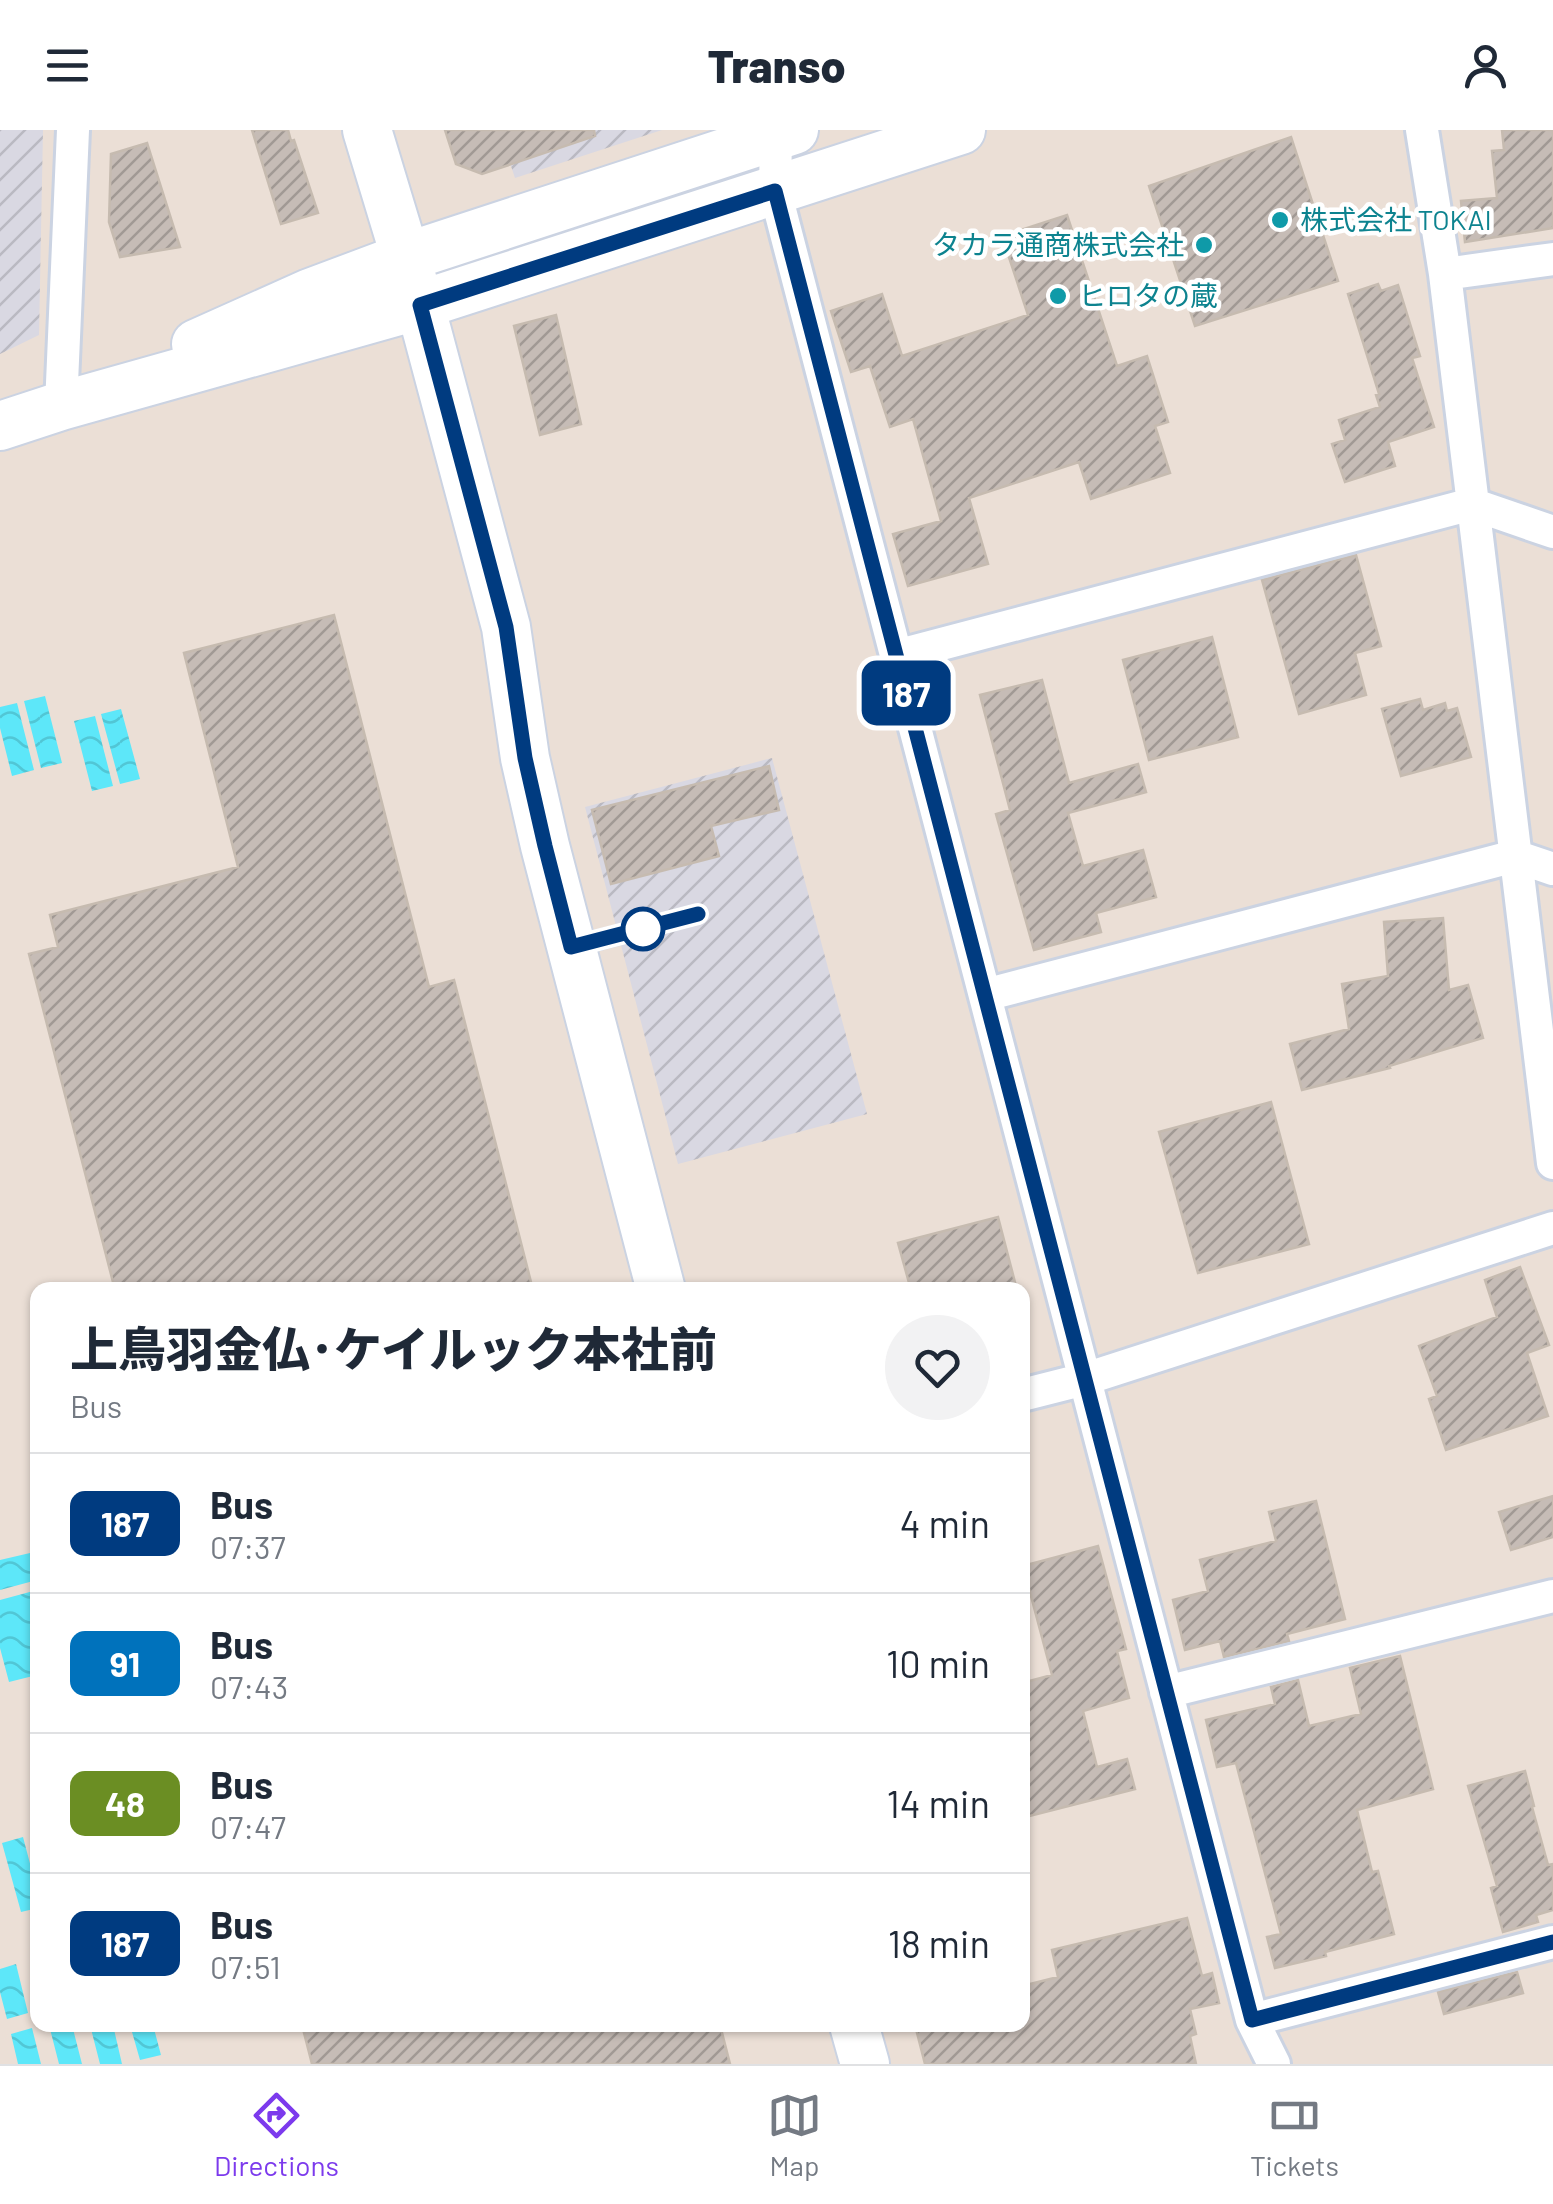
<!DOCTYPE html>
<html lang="en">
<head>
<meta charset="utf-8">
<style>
  :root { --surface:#fff; --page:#f2f2f3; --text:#1f2937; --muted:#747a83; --line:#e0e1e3; --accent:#7c3aed }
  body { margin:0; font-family:Barlow,"Noto Sans JP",sans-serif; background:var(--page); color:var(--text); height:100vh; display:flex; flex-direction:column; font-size:38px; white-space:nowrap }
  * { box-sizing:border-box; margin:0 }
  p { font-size:32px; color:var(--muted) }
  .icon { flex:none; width:55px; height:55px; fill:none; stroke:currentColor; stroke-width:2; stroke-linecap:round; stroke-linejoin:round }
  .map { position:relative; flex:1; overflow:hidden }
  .sheet { position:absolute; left:30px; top:1152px; width:1000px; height:750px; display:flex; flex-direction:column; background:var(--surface); border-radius:20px; box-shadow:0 2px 8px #0004 }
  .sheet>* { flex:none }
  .badge { padding:0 20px; border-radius:15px; font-size:35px; line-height:65px }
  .map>.badge { position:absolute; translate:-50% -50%; box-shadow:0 0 0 5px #fff }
  .round { display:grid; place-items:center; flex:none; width:105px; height:105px; border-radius:52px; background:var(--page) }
  .head { display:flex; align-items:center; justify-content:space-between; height:170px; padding:0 40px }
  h1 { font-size:48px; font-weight:800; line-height:75px }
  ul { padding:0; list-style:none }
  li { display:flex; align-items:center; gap:30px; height:140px; padding:0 40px; border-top:2px solid var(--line) }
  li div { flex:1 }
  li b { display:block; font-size:38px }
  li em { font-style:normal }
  li .badge { min-width:110px; font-weight:700; text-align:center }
  header { display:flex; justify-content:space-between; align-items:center; height:130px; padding:0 40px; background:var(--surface); font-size:45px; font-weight:800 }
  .dock { display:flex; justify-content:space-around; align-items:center; height:140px; border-top:2px solid var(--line); background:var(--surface); font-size:28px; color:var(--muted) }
  .dock a { display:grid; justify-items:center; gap:5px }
  .dock .selected { color:var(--accent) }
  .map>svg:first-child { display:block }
  .industrial { fill:url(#industrial-furrows) }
  .water { fill:url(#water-waves) }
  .building { fill:url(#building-hatch); stroke:#c6bbb0; stroke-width:2.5 }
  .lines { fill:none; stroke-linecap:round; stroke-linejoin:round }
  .lane-casing { stroke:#cbd3e2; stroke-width:22 }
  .street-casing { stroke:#cbd3e2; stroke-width:38 }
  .secondary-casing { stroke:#cbd3e2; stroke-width:52 }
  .lane { stroke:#fff; stroke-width:18 }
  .street { stroke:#fff; stroke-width:32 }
  .secondary { stroke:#fff; stroke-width:48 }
  .line-casing { stroke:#fff; stroke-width:22 }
  .line { stroke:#003b80; stroke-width:15 }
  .culture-dot { fill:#0f9aa8; stroke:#fff; stroke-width:4 }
  .stop-dot { fill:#fff; stroke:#003b80; stroke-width:5 }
  .labels { text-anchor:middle; stroke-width:9; stroke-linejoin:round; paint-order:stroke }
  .culture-label { font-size:28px; fill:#0d838f; stroke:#fff; text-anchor:start }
</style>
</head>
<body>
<header><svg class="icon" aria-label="menu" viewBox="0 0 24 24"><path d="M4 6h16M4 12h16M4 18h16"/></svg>Transo<svg class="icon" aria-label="person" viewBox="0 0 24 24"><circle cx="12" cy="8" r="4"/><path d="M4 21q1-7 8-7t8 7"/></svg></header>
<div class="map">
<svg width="1553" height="1934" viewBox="0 0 1553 1934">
  <defs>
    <pattern id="industrial-furrows" width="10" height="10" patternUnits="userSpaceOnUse" patternTransform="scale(2.5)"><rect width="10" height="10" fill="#d9d8e2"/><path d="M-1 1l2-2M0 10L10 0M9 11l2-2" fill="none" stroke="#bab9c2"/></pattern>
    <pattern id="water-waves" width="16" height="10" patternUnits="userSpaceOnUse" patternTransform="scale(2.5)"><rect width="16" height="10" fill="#5de7f9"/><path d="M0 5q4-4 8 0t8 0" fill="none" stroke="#51c6d5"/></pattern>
    <pattern id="building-hatch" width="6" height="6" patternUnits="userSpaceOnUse" patternTransform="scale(2.5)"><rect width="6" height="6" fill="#c6bcb6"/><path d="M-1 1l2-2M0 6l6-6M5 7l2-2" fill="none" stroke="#a19994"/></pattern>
  </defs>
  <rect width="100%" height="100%" fill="#ebdfd6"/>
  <!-- industrial -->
  <path class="industrial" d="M0 0H43L39 205 0 224Z
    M499 0H662L515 48Z
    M772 628 867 984 678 1034 585 677Z"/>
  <!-- water -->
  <path class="water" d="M45 566 62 633 41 638 24 571Z
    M17 573 34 640 12 646 0 598V577Z
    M121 579 140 649 120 654 101 584Z
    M95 586 113 656 92 661 74 591Z
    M30 1423 37 1450 0 1460V1430Z
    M37 1460V1545L9 1552 0 1518V1470Z
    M23 1707 37 1760 38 1778 21 1782 2 1713Z
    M16 1834 28 1883 7 1889 0 1862V1839Z
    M49 1895H72L82 1934H59Z
    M90 1895H113L122 1934H100Z
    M130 1895H153L161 1925 140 1930Z
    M32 1898 41 1934H18L11 1904Z"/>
  <!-- building -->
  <path class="building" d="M252 0H288L291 11 294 10 318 83 281 94Z
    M445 0H594L595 6 482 44 456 34Z
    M1502 0H1553V98L1465 112 1461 71 1497 68 1492 21 1504 20Z
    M1291 7 1338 151 1195 196 1149 56Z
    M147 13 180 117 120 127 109 92 111 24Z
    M1067 85 1117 236 1147 226 1168 292 1155 296 1170 343 1091 369 1079 332 969 368 988 434 908 456 893 404 941 391 913 289 890 297 870 236 851 242 831 181 882 164 902 226 1028 185 1002 106Z
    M1378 154 1381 161 1398 155 1420 226 1412 228 1434 297 1388 312 1395 336 1345 352 1332 314 1345 310 1339 290 1380 277 1376 265 1379 264 1348 164Z
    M556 185 581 294 540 305 514 196Z
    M1356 425 1381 516 1355 523 1366 565 1299 584 1262 450Z
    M334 485 429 857 454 850 533 1160H115L29 824 58 817 50 785 238 737 184 523Z
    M1212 507 1238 607 1149 630 1123 530Z
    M1042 550 1069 653 1138 634 1146 662 1068 683 1083 736 1143 720 1156 767 1096 783 1101 802 1034 820 996 684 1010 680 980 565Z
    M1420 569 1423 580 1445 573 1447 581 1457 578 1471 627 1401 646 1382 579Z
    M769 636 779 680 711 696 719 726 611 754 592 680Z
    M1443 788 1449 860 1468 855 1483 908 1389 936 1390 938 1302 960 1290 914 1349 899 1342 854 1388 846 1384 792Z
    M1271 972 1309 1114 1198 1143 1159 1002Z
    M998 1087 1017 1160H911L898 1113Z
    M1520 1137 1549 1215 1527 1223 1548 1286 1446 1320 1429 1269 1437 1266 1419 1216 1497 1187 1485 1150Z
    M1553 1366V1407L1511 1420 1499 1382Z
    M1316 1371 1345 1489 1287 1504 1289 1511 1224 1527 1220 1511 1185 1520 1173 1470 1208 1461 1200 1430 1276 1411 1269 1382Z
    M1098 1416 1126 1519 1117 1521 1129 1568 1083 1581 1097 1637 1127 1629 1135 1659 1022 1688V1553L1052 1545 1023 1436Z
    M1400 1526 1433 1659 1357 1680 1372 1742 1378 1741 1394 1804 1325 1822 1326 1826 1275 1838 1267 1807 1281 1804 1236 1633 1217 1637 1206 1590 1275 1574 1271 1557 1298 1550 1309 1596 1361 1584 1350 1538Z
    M1525 1641 1534 1676 1532 1677 1548 1735 1553 1734V1780L1536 1785 1538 1792 1503 1802 1491 1758 1497 1756 1468 1656Z
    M1187 1788 1202 1846 1212 1843 1219 1873 1190 1879 1196 1904 1190 1906 1196 1934H925L915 1895H1022V1856L1058 1847 1052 1820Z
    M1517 1842 1523 1863 1444 1884 1438 1862Z
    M302 1895H720L730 1934H312Z"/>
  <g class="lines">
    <!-- lane casing -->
    <g class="lane-casing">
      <path id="lane" d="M572 817 698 784"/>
    </g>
    <!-- street casing -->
    <g class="street-casing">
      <path id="street" d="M774 0 776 6 775 61 1252 1890 1274 1934
        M1422 0 1445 144 1553 1033
        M1445 144 1553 129
        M61 276 73 0
        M896 526 1472 374 1553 402
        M985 865 1515 726 1553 739
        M1022 1265 1085 1249 1553 1098
        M1166 1562 1553 1466
        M1252 1890 1553 1812"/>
    </g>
    <!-- secondary casing -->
    <g class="secondary-casing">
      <path id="secondary" d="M367 0 420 175 506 497 525 628 545 716 661 1160
        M196 214 310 163 406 127 794 0
        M0 296 61 276 420 175 961 0
        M854 1895 865 1934"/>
    </g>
    <!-- lane -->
    <use href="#lane" class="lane"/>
    <!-- street -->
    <use href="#street" class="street"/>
    <!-- secondary -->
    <use href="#secondary" class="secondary"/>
  </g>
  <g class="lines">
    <!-- line casing -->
    <g class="line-casing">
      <path id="line" d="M698 784 571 817 545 716 525 628 506 497 420 175 775 61 1252 1890 1553 1812"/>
    </g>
    <!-- line -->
    <use href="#line" class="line"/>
  </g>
  <!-- markers -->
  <g class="culture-dot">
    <circle cx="1280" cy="90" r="10"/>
    <circle cx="1204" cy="115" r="10"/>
    <circle cx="1058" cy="166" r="10"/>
  </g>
  <circle class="stop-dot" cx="643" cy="799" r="20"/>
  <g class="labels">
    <!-- culture labels -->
    <g class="culture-label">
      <text x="1300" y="100">株式会社 TOKAI</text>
      <text x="1184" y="125" text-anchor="end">タカラ通商株式会社</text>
      <text x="1078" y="176">ヒロタの蔵</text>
    </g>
  </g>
</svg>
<b class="badge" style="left:906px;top:563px;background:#003b80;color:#fff">187</b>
<section class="sheet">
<div class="head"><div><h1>上鳥羽金仏･ケイルック本社前</h1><p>Bus</p></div><a class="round"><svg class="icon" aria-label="heart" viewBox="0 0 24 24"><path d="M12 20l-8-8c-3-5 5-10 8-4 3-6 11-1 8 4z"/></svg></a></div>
<ul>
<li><span class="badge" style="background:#003b80;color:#fff">187</span><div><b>Bus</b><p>07:37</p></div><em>4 min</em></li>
<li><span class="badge" style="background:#0072bc;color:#fff">91</span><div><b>Bus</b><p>07:43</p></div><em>10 min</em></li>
<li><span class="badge" style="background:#6b8e23;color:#fff">48</span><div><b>Bus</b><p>07:47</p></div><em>14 min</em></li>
<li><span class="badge" style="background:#003b80;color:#fff">187</span><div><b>Bus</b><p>07:51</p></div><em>18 min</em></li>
</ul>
</section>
</div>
<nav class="dock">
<a class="selected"><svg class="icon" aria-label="directions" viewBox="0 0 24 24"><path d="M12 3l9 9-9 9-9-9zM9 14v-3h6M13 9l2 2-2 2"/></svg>Directions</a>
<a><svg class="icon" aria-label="map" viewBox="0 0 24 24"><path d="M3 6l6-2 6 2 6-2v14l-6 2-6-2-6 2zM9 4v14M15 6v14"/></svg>Map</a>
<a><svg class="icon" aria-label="tickets" viewBox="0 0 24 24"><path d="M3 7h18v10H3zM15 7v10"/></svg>Tickets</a>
</nav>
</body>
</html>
